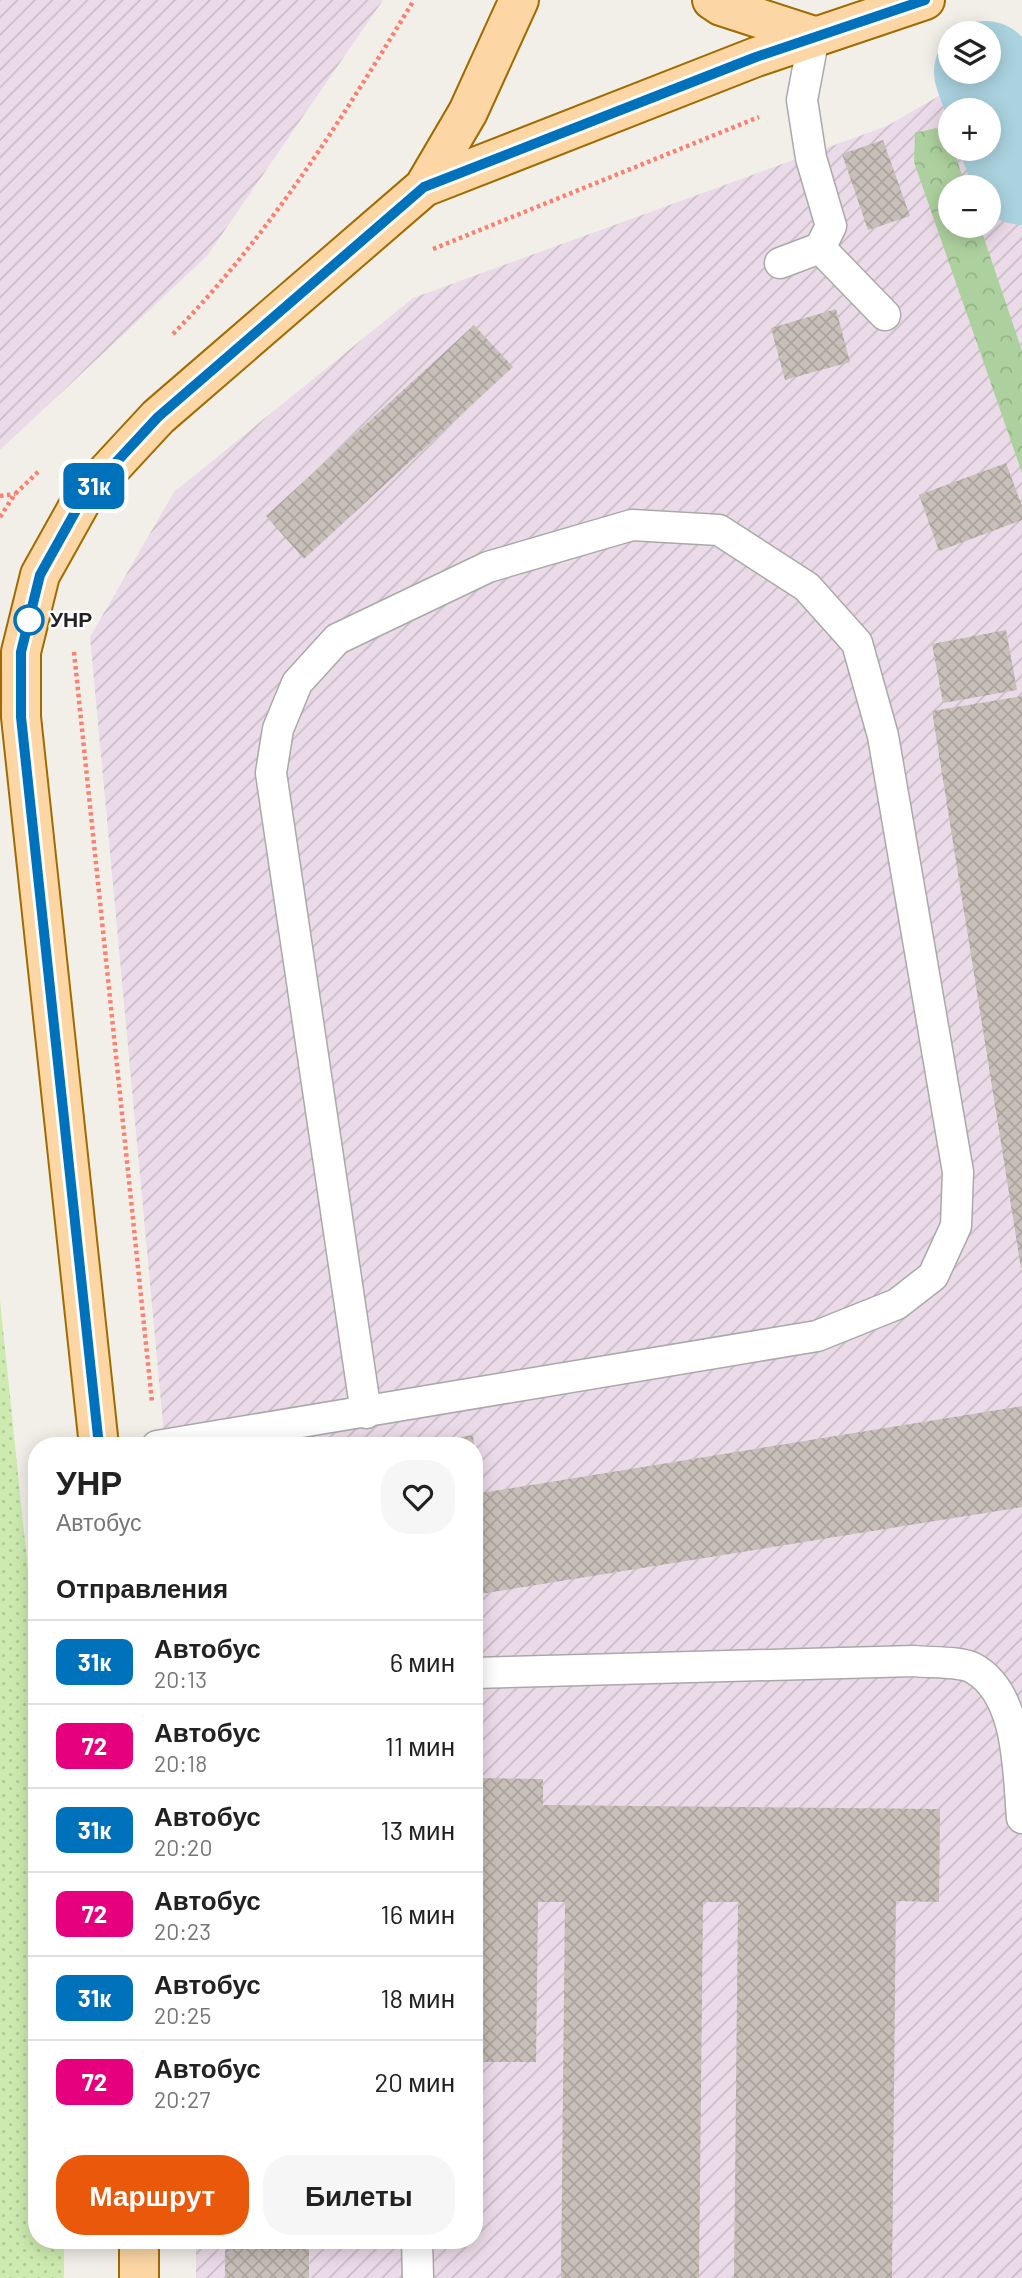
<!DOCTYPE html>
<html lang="ru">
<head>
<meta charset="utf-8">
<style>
  :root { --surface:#fff; --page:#f6f6f6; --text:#222; --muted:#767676; --line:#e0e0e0; --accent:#ea580c }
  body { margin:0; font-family:Barlow,sans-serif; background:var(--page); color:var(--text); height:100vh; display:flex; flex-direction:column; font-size:26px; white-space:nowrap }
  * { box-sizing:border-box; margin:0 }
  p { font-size:23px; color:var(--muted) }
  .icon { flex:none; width:38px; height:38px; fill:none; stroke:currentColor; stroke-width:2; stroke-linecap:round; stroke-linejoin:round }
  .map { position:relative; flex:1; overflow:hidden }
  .details { position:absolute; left:28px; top:1437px; width:455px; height:812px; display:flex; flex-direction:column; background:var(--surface); border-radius:28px; box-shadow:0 4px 18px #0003 }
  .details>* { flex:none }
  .badge { padding:0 14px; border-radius:10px; font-size:24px; line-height:46px }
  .tools { position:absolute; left:938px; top:21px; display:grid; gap:14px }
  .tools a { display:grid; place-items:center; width:63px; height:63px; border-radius:50%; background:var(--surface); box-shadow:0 4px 18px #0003; font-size:35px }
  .map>.badge { position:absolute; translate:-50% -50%; box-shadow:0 0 0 4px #fff }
  h2 { padding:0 28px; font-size:26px; line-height:63px }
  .round { display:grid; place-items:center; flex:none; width:74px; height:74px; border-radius:28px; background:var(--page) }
  .summary { display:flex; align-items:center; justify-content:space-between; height:119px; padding:0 28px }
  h1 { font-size:33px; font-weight:600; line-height:52px }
  .action { display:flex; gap:14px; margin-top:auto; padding:14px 28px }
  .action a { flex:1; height:80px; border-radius:28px; background:var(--accent); color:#fff; font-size:28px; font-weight:600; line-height:80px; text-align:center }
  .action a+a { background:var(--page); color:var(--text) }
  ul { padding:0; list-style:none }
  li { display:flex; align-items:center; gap:21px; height:84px; padding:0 28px; border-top:2px solid var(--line) }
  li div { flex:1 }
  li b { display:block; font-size:26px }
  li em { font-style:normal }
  li .badge { min-width:77px; font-weight:700; text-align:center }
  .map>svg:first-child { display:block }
  .industrial { fill:url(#industrial-furrows); fill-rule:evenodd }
  .grass { fill:url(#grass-dots) }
  .forest { fill:url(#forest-crowns) }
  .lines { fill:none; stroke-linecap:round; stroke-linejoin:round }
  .river { stroke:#aad3df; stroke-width:102 }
  .building { fill:url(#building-cross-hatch) }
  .lane-casing { stroke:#a9a9a9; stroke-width:33 }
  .primary-casing { stroke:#a06b00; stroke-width:42 }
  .path { stroke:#fa8072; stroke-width:4.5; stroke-dasharray:3.5 3.5; stroke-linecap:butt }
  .lane { stroke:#fff; stroke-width:30 }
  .primary { stroke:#fcd6a4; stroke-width:38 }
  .line-casing { stroke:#fff; stroke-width:16 }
  .line { stroke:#0072bc; stroke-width:10 }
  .stop-dot { fill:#fff; stroke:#0072bc; stroke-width:3.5 }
  .labels { text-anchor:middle; stroke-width:5; stroke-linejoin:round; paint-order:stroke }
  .stop-label { font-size:21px; font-weight:bold; fill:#222; stroke:#fff; text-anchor:start }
</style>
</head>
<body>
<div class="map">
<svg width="1022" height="2278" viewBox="0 0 1022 2278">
  <defs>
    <pattern id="industrial-furrows" width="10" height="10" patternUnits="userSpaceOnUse" patternTransform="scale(1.75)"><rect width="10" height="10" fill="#ebdbe8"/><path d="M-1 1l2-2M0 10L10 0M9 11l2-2" fill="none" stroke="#c9bcc7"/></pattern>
    <pattern id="grass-dots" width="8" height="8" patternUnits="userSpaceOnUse" patternTransform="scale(1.75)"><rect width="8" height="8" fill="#cdebb0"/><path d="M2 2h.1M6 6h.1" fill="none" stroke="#b0c997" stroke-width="1.8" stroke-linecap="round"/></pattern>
    <pattern id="forest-crowns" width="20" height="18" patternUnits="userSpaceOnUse" patternTransform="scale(1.75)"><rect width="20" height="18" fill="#add19e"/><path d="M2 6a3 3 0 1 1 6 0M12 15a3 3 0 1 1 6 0" fill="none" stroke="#95b388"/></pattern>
    <pattern id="building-cross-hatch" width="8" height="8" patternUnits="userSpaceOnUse" patternTransform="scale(1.75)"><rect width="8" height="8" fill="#c7bfb8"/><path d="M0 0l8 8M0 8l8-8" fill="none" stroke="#aba49e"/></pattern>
  </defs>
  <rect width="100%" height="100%" fill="#f2efe9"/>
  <!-- industrial -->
  <path class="industrial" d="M0 0H383L207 256 0 450Z
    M1022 57V2278H196V2240H474V1446L165 1445 90 637 174 492 413 298 887 126 980 72H989V68ZM950 110H989V149H950ZM950 187H989V226H950Z"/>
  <!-- grass -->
  <path class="grass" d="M0 1300 37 1658V2240H64V2278H0Z"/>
  <!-- forest -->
  <path class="forest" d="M936 128 954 151 966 187H950V226H980L1022 351V473L914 162 915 133Z"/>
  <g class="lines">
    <!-- river -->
    <path class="river" d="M985 72 1022 174"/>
  </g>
  <!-- building -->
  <path class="building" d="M883 140 910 216 868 230 842 154Z
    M836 309 850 362 785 380 771 328Z
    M474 325 513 367 304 559 266 516Z
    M1006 463 1022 506V520L939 551 919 495Z
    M1006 630 1017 690 943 703 932 644Z
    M1022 696V1268H1021L932 711Z
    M1022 1406V1507L474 1595V1455L481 1493Z
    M473 1435 474 1446H417L416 1444Z
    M474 1778 543 1779V1805L940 1809 939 1902 896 1901 892 2278H734L738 1902H703L699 2278H561L565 1902H538L536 2062H474Z
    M225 2240H309V2278H225Z"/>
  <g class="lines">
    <!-- lane casing -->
    <g class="lane-casing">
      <path id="lane" d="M820 248 885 315
        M780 263 820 248 831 226 811 158 802 100 814 36
        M157 1446 817 1336 897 1304 933 1276 956 1226 958 1172 883 736 857 643 807 587 719 530 632 525 488 567 337 639 297 683 278 729 271 773 366 1413
        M474 1673 914 1661C930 1663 959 1661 973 1668 1020 1694 1018 1772 1022 1818
        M417 2240 418 2278"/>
    </g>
    <!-- primary casing -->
    <g class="primary-casing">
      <path id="primary" d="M712 0 721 6 814 36
        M424 187 756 57 925 0
        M99 1446 21 717V652L40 575 83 498 158 417 424 187 468 112 519 0
        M139 2278V2240"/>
    </g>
    <!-- path -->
    <path class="path" d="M433 249 759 117
      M173 334C270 235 343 117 414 0
      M0 496 15 494
      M0 517 15 494 40 470
      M74 652 152 1402"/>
    <!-- lane -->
    <use href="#lane" class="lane"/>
    <!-- primary -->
    <use href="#primary" class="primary"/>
  </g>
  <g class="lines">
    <!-- line casing -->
    <g class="line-casing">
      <path id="line" d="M99 1446 21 717V652L40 575 83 498 158 417 424 187 756 57 925 0"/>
    </g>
    <!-- line -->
    <use href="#line" class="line"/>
  </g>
  <!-- markers -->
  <circle class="stop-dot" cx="29" cy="620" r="14"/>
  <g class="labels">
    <!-- stop labels -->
    <g class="stop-label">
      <text x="50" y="627">УНР</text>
    </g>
  </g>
</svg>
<div class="tools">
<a><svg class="icon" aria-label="layers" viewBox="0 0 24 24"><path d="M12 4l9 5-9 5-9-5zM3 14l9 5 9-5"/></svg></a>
<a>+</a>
<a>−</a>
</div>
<b class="badge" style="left:94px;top:486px;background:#0072bc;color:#fff">31к</b>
<section class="details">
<div class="summary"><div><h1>УНР</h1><p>Автобус</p></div><a class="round"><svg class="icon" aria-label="heart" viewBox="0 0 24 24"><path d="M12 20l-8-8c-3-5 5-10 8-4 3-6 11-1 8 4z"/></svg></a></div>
<h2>Отправления</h2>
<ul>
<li><span class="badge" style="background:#0072bc;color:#fff">31к</span><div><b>Автобус</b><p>20:13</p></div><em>6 мин</em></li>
<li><span class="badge" style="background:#e6007e;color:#fff">72</span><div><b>Автобус</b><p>20:18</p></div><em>11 мин</em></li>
<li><span class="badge" style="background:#0072bc;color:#fff">31к</span><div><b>Автобус</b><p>20:20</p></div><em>13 мин</em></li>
<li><span class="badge" style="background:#e6007e;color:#fff">72</span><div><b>Автобус</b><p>20:23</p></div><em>16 мин</em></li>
<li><span class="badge" style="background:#0072bc;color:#fff">31к</span><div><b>Автобус</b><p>20:25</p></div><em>18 мин</em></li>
<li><span class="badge" style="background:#e6007e;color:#fff">72</span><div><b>Автобус</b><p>20:27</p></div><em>20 мин</em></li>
</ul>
<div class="action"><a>Маршрут</a><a>Билеты</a></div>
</section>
</div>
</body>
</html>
